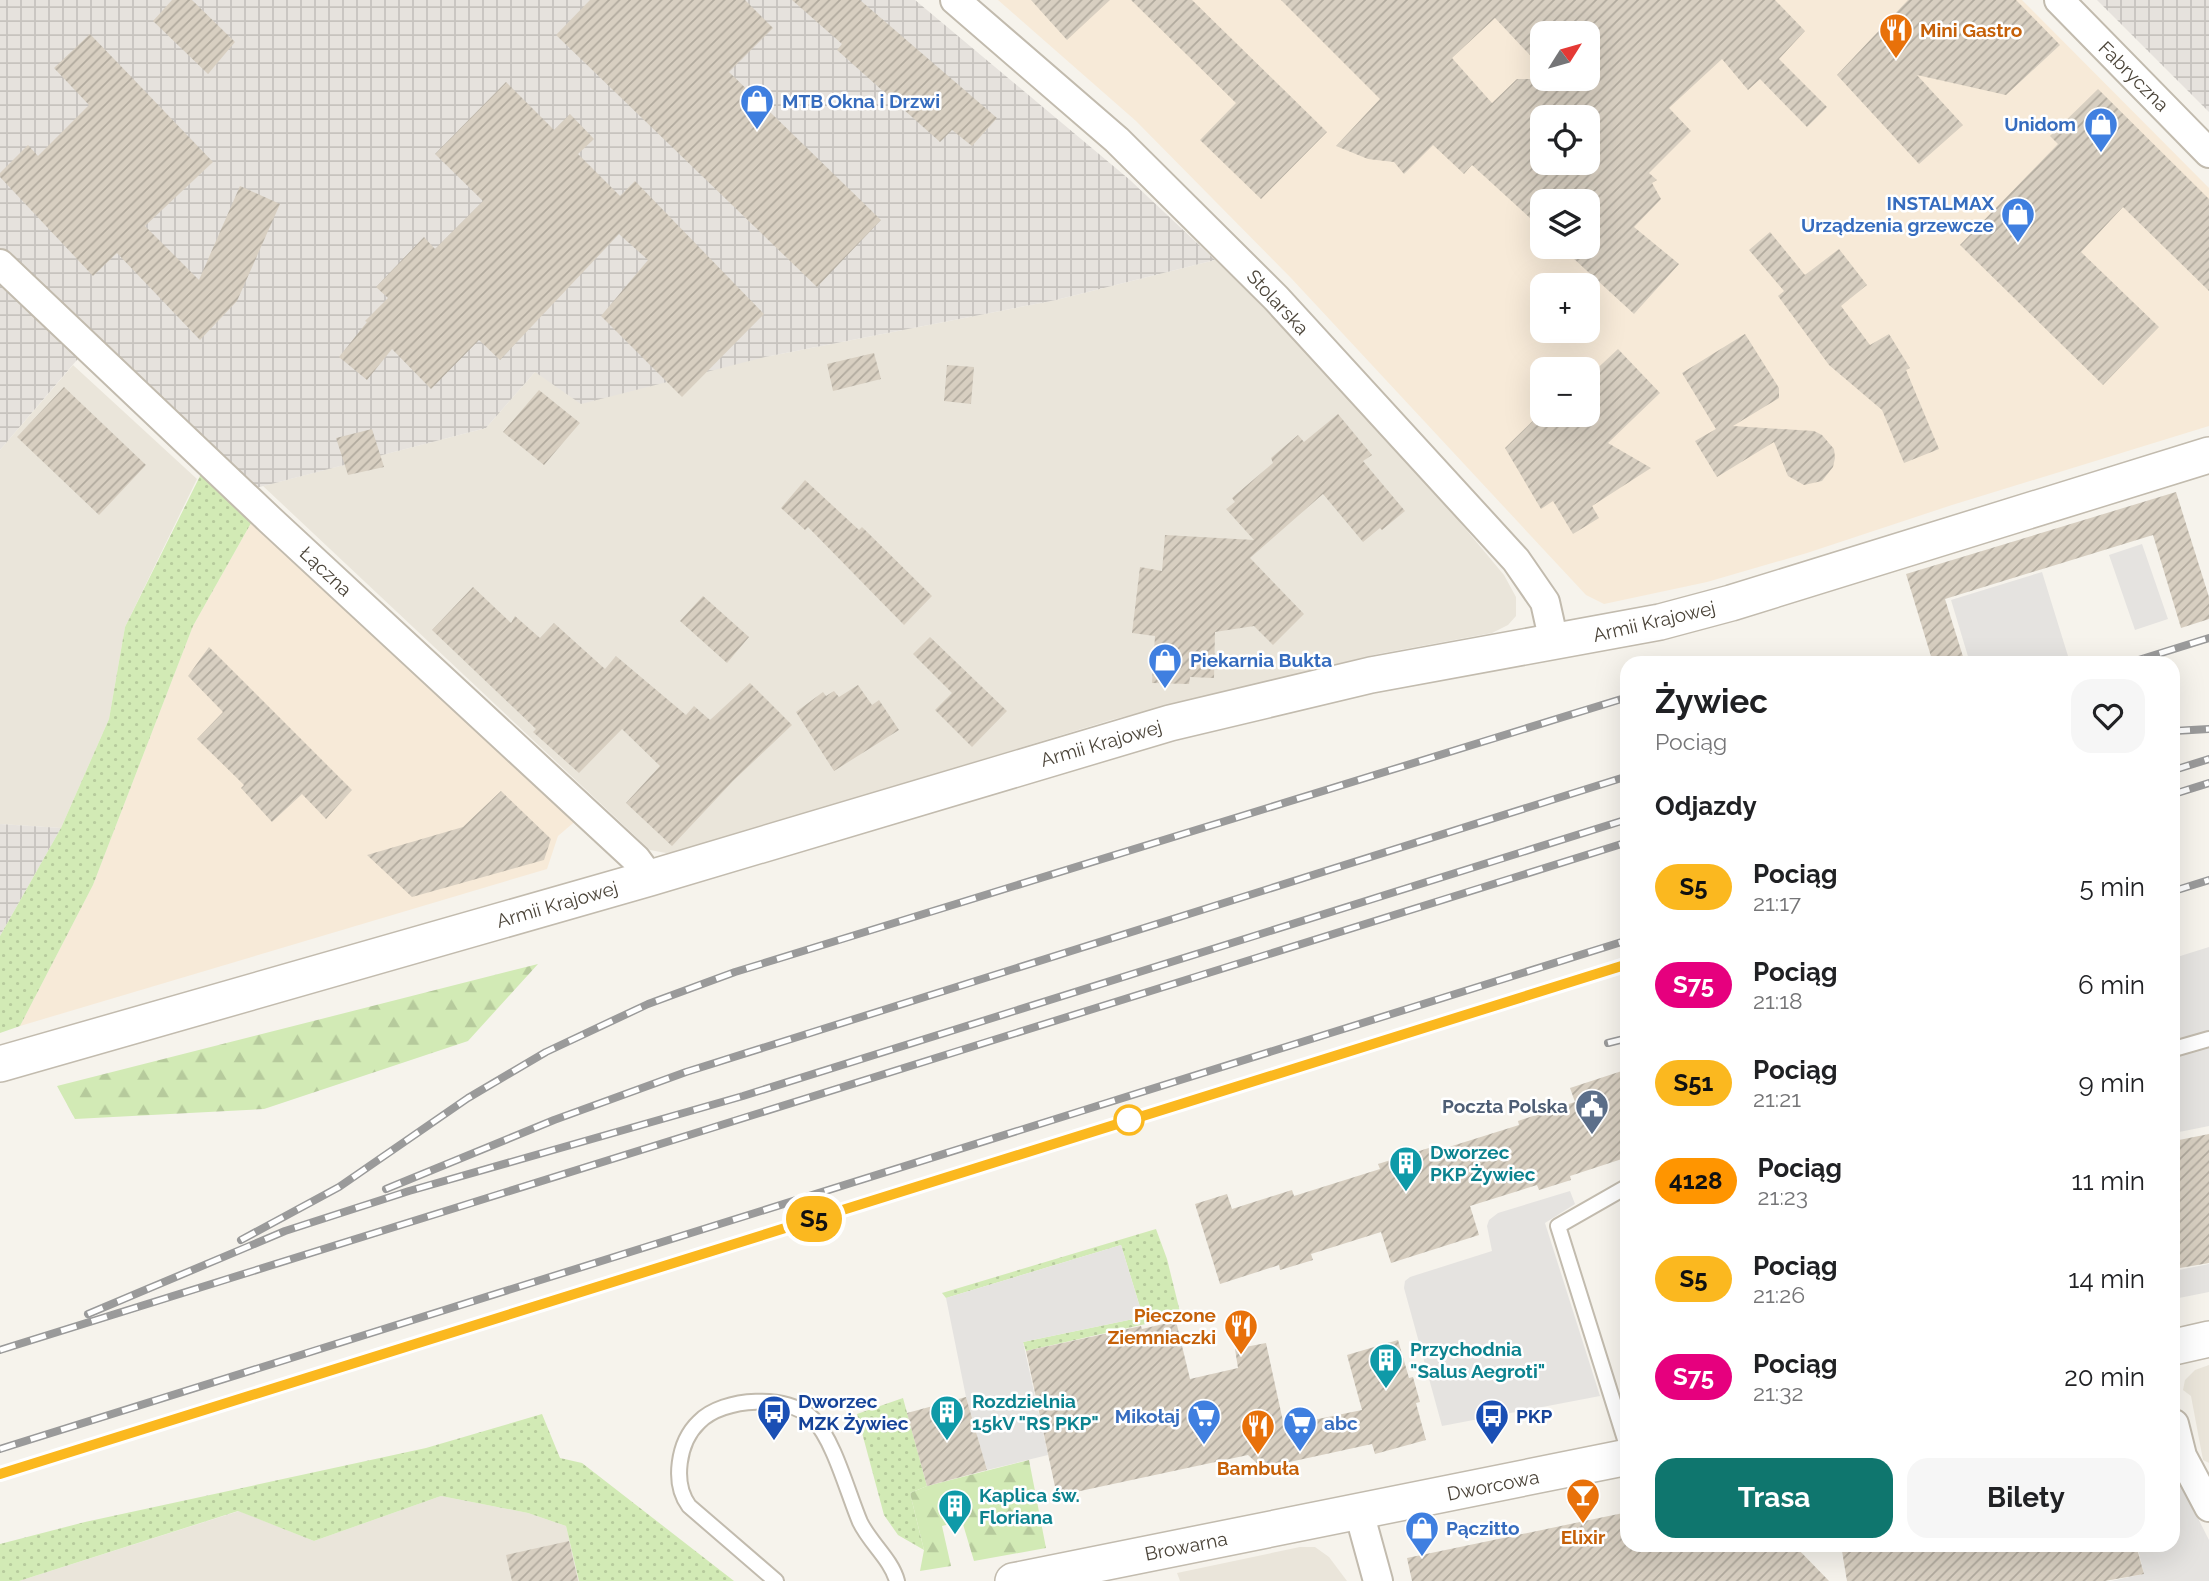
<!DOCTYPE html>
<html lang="pl">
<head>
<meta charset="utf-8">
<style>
  :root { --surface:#fff; --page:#f6f6f6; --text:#202124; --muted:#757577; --accent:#0f766e }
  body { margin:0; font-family:Raleway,sans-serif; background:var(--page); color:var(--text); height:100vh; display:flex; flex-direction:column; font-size:26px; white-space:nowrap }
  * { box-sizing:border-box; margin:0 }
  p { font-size:23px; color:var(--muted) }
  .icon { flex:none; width:38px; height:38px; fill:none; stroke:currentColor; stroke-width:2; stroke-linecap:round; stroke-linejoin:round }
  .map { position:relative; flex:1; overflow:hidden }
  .details { position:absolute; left:1620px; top:656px; width:560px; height:896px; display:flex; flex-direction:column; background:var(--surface); border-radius:21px; box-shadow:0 7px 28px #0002 }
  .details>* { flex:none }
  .badge { padding:0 14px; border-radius:23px; font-size:24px; line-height:46px }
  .needle { width:46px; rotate:53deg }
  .tools { position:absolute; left:1530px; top:21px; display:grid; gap:14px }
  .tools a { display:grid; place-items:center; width:70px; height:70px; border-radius:14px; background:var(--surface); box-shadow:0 7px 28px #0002; font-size:35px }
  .map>.badge { position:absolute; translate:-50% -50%; box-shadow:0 0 0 4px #fff }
  h2 { padding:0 35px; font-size:26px; line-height:63px }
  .round { display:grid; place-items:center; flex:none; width:74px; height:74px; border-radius:21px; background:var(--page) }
  .summary { display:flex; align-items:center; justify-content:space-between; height:119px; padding:0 35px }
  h1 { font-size:33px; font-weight:700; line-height:52px }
  .cta { display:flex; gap:14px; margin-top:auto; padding:14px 35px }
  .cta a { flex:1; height:80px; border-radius:21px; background:var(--accent); color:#fff; font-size:28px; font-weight:700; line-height:80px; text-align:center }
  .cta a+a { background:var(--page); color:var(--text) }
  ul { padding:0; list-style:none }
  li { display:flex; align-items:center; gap:21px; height:98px; padding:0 35px }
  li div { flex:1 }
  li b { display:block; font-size:26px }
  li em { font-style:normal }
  li .badge { min-width:77px; font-weight:700; text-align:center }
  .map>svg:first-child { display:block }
  .residential { fill:#eae5da }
  .commercial { fill:#f7ead8; fill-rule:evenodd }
  .industrial { fill:url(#industrial-grid) }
  .grass { fill:url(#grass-dots) }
  .forest { fill:url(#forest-firs) }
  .parking { fill:#e5e3e0 }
  .building { fill:url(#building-hatch); fill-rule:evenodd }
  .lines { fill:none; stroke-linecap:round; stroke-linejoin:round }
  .service-casing { stroke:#c2bbae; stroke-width:18 }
  .minor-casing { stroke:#c2bbae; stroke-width:32 }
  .tertiary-casing { stroke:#c2bbae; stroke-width:38 }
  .service { stroke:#fff; stroke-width:14 }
  .minor { stroke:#fff; stroke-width:28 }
  .tertiary { stroke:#fff; stroke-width:35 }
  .rail-casing { stroke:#9a9a9a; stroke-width:8 }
  .rail { stroke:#fff; stroke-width:5; stroke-dasharray:16; stroke-linecap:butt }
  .line-casing { stroke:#fff; stroke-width:16 }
  .line { stroke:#fbb81f; stroke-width:10 }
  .stop-dot { fill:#fff; stroke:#fbb81f; stroke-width:3.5 }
  .labels { text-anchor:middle; stroke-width:5; stroke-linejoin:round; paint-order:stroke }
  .food-label { font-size:19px; font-weight:bold; fill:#c56008; stroke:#fff }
  .street-label { font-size:19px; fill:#4b4439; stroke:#fff }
  .shop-label { font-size:19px; font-weight:bold; fill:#366cbe; stroke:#fff; text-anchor:start }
  .service-label { font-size:19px; font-weight:bold; fill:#4e5e75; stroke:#fff; text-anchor:end }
  .culture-label { font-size:19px; font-weight:bold; fill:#0d838f; stroke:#fff; text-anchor:start }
  .transit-label { font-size:19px; font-weight:bold; fill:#164399; stroke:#fff; text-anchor:start }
</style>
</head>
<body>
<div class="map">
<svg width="2209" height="1581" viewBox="0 0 2209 1581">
  <defs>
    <pattern id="industrial-grid" width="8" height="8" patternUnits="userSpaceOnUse" patternTransform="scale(1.75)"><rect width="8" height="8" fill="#e6e2dd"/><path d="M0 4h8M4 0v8" fill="none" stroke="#c7c3be"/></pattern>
    <pattern id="grass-dots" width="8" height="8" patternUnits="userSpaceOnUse" patternTransform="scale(1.75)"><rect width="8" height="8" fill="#d2eab5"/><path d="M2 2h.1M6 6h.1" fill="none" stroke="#b6ca9c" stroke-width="1.8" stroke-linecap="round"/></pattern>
    <pattern id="forest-firs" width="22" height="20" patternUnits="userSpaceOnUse" patternTransform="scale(1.75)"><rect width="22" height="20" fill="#d2eab5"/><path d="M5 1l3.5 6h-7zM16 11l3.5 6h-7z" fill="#b6ca9c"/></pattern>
    <pattern id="building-hatch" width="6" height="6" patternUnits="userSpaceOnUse" patternTransform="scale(1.75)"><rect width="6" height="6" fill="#d8cfc1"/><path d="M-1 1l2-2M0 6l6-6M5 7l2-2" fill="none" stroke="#b1aa9e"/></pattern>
  </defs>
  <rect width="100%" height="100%" fill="#f6f3ec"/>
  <!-- residential -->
  <path class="residential" d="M1215 260 1294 336 1438 496 1504 575 1516 597V616L1508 625 1492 633 1378 654 1111 720 679 852 666 853 650 850 263 486 486 428 535 372 765 357 1056 300Z
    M73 365 197 479 125 627 109 719 61 828 0 824V450Z
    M2209 1365V1463L2203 1460 2191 1396 2183 1390 2185 1380 2195 1370Z
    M441 1496 528 1513 566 1526 579 1581H19L239 1511 314 1541Z
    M1300 1547H1315L1329 1557 1347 1581H1180L1177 1573Z"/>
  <!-- commercial -->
  <path class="commercial" d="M998 0H2022L2209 188V426L1952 505 1807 553 1707 582 1604 604 1586 595 1291 278 1136 121ZM1542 33H1587V79H1542ZM1542 117H1587V163H1542ZM1542 201H1587V247H1542ZM1542 285H1587V331H1542ZM1542 369H1587V415H1542Z
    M259 509 586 812 558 836 547 869 20 1026 93 885 193 626Z"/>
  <!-- industrial -->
  <path class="industrial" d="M0 0H915L1130 180 1215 260 1056 300 765 357 581 404 535 372 486 428 241 492 82 354 0 450Z
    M2097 0H2209V112Z
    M0 824 61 828 0 936Z"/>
  <!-- grass -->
  <path class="grass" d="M208 460 259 509 193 626 93 885 20 1026 0 1033V936L61 828 109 719 125 627Z
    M1156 1229 1167 1259 1181 1316 1026 1351 1023 1342 1143 1317 1121 1245 946 1298 942 1293Z
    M903 1398 927 1486 910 1493 924 1550 898 1535 884 1515 857 1414Z
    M542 1414 560 1458 582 1463 734 1581H579L566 1526 528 1513 441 1496 314 1541 238 1511 19 1581H0V1544L85 1522 426 1448Z"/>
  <!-- forest -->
  <path class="forest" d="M538 964 468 1041 264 1109 75 1119 57 1086Z
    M1029 1460 1046 1548 974 1561 962 1521 942 1526 951 1566 920 1571 924 1550 910 1493 927 1486Z"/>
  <!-- parking -->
  <path class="parking" d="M2142 544 2168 619 2135 630 2109 555Z
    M2042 572 2068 656 2046 663H1970L1951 600Z
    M2209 947V1126L2174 1133V958Z
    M1570 1191 1575 1204 1545 1223 1600 1396 1442 1426 1404 1288 1405 1281 1410 1277 1492 1251 1487 1226 1489 1220 1498 1213Z
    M1121 1245 1143 1317 1023 1342 1048 1455 987 1470 966 1397 946 1298Z
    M2209 1264V1292L2174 1299V1271Z
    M2174 1471 2209 1540V1581H2110L2144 1574 2137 1545H2174Z"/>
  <!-- building -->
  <path class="building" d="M172 0H192L235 42 208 74 153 21Z
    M590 0H745L773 28 729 72 881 220 817 287 556 35Z
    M792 0H860L997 118 972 146 952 130 940 142 837 50 842 44Z
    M1031 0H1110L1067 40Z
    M1131 0H1192L1327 132 1261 199 1200 140 1236 103Z
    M1281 0H1775L1805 31 1779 59 1827 107 1807 127 1760 79 1748 90 1722 59 1669 108 1691 131 1649 173 1657 180 1652 183 1661 199 1634 227 1679 264 1634 314 1561 247H1587V201H1542V229L1472 165 1464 174 1433 145 1404 174 1394 162 1368 159 1336 146 1380 99ZM1495 18 1542 68V33H1587V79H1517L1492 103 1452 58ZM1542 117H1587V163H1542Z
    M1908 0H2016L2060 45 2006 95 1917 75 1963 125 1919 164 1837 75Z
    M90 34 213 162 145 226 199 280 240 186 280 204 237 301 200 340 117 253 93 276 0 177V173L28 145 38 156 89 105 54 68Z
    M506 82 554 130 570 114 594 139 578 154 620 196 635 181 764 314 682 397 601 316 648 260 619 234 500 360 479 340 431 389 392 349 367 380 339 357 367 322 365 321 388 298 376 287 424 237 435 249 483 201 435 154Z
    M2098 89 2209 199V291L2123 207 2081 252 2159 327 2103 385 1960 245 2058 144 2050 136Z
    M1770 232 1805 275 1839 249 1867 285 1841 306 1870 345 1889 334 1910 368 1906 370 1939 449 1904 463 1882 410 1829 365 1778 296 1784 291 1749 250Z
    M1745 334 1779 388V398L1733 426 1814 431 1822 435 1834 449 1835 458 1833 467 1822 481 1804 485 1788 476 1774 442 1717 477 1695 441 1716 429 1682 373Z
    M1618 349 1660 393 1608 443 1651 468 1592 506 1599 518 1573 534 1553 501 1541 509 1505 448 1542 412V422L1550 415H1587V378Z
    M874 353 881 379 833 391 827 364Z
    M947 365 974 367 971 404 944 401Z
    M64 387 146 465 99 515 17 437Z
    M539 390 580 423 544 465 503 432Z
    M1338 414 1372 455 1363 461 1405 511 1382 530 1380 528 1363 542 1323 494 1250 558 1304 614 1273 645 1254 626 1215 632 1214 678 1190 677 1189 684 1152 683 1155 636 1132 633 1140 567 1162 571 1165 535 1254 540 1226 509 1235 502 1232 498 1273 463 1271 458 1298 435 1304 442Z
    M372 429 384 467 348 475 336 438Z
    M805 480 859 530 862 527 932 596 904 625 808 527 805 530 781 508Z
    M2176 492 2209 597V619L2181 628 2153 535 1945 599 1965 663H1933L1906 574Z
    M473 587 511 623 515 616 540 638 554 623 605 669 616 656 686 715 694 706 710 720 750 683 792 725 733 781 672 846 626 803 660 766 622 729 579 773 533 732 536 729 432 630Z
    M703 596 749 637 727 663 680 621Z
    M930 637 1007 711 972 747 935 710 952 693 913 654Z
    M209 647 352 790 326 819 302 794 272 822 241 788 244 785 197 739 223 712 188 676Z
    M858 685 872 705 879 700 899 730 834 771 796 712 823 692 826 696 834 691 839 697Z
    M501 791 551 839 544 860 412 897 367 855 463 827Z
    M1628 1069V1157L1570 1176 1571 1180 1539 1190 1537 1185 1470 1206 1479 1235 1391 1263 1381 1232 1311 1254 1313 1260 1280 1270 1279 1265 1220 1284 1195 1204 1227 1194 1232 1209 1292 1190 1294 1196 1380 1169 1378 1164 1432 1147 1433 1152 1519 1125 1518 1121 1575 1102 1570 1088Z
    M2209 1134V1263L2174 1269V1141Z
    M1176 1321 1190 1379 1238 1368 1235 1349 1266 1343 1284 1426 1362 1410 1347 1355 1398 1340 1409 1378 1413 1377 1420 1402 1416 1403 1426 1440 1375 1454 1372 1444 1262 1468 1248 1455 1057 1496 1026 1351 1141 1326 1142 1329Z
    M966 1397 987 1470 927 1486 907 1413Z
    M1628 1512V1545H1794L1829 1581H1412L1407 1558Z
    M569 1541 578 1581H512L506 1555Z
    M1841 1545H2136L2144 1574 2105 1581H1847Z"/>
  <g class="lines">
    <!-- service casing -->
    <g class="service-casing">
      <path id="service" d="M2174 1049 2209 1039
        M1628 1186 1558 1226 1628 1449
        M776 1581 689 1506C672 1483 678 1442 699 1422 723 1397 789 1394 813 1419 834 1440 848 1494 860 1522 870 1543 891 1559 897 1581"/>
    </g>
    <!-- minor casing -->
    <g class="minor-casing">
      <path id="minor" d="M955 0 1117 140 1276 298 1516 560 1545 602 1554 642
        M2059 0 2209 153
        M0 264 270 520 636 859 650 878
        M2174 1424 2182 1456 2209 1507
        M1359 1512 1378 1581"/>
    </g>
    <!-- tertiary casing -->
    <g class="tertiary-casing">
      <path id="tertiary" d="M0 1064 650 878 1170 723 1371 675 1660 622 1731 603 2209 455
        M2174 1347 2209 1339
        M1013 1581 1628 1457"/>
    </g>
    <!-- service -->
    <use href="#service" class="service"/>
    <!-- minor -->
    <use href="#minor" class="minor"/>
    <!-- tertiary -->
    <use href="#tertiary" class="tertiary"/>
    <!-- rail casing -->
    <g class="rail-casing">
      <path id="rail" d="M2129 663 2209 638
        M2174 731 2209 729
        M2174 770 2209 759
        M2174 794 2209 783
        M2174 891 2209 880
        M1608 1043 1628 1038
        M386 1189 554 1120 686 1072 1628 776
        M241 1240 339 1187 468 1098 546 1052 648 1004 735 972 1628 697
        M88 1314 285 1231 409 1191 743 1096 1628 819
        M0 1350 1628 842
        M0 1449 1628 940
        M0 1474 1628 964"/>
    </g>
    <!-- rail -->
    <use href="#rail" class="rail"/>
  </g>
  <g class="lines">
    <!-- line casing -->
    <g class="line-casing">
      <path id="line" d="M0 1474 1628 964"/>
    </g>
    <!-- line -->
    <use href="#line" class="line"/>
  </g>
  <!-- icons -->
  <defs>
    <g id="restaurant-pin" transform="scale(1.75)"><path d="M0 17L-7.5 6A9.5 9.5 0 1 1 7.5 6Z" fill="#e8710a" stroke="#fff"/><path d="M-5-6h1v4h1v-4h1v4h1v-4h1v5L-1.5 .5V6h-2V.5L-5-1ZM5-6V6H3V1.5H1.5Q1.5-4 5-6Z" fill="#fff"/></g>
    <g id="shop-pin" transform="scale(1.75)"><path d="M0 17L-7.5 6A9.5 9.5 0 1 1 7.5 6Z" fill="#3f7fe0" stroke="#fff"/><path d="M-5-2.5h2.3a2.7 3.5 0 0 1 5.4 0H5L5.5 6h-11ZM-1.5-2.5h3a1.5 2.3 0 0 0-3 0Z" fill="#fff"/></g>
    <g id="civic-pin" transform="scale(1.75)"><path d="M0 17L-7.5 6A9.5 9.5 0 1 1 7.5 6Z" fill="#5c6f8a" stroke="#fff"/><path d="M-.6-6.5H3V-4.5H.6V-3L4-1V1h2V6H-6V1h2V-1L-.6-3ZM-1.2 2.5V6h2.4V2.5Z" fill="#fff"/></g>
    <g id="building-pin" transform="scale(1.75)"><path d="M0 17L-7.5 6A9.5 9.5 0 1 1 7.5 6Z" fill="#0f9aa8" stroke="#fff"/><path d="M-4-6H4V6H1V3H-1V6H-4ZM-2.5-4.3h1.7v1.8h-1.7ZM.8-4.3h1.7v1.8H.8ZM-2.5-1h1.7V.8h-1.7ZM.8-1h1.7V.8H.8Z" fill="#fff"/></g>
    <g id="bus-pin" transform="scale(1.75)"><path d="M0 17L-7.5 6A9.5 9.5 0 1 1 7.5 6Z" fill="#1a4fb4" stroke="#fff"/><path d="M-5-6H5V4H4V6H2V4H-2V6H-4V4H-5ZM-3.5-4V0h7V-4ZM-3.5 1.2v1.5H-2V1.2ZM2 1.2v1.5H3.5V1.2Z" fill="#fff"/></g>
    <g id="supermarket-pin" transform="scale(1.75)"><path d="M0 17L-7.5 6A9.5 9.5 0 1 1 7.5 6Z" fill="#3f7fe0" stroke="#fff"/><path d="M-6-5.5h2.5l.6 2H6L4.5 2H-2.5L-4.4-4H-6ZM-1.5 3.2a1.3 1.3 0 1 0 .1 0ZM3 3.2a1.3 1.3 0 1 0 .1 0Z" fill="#fff"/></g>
    <g id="bar-pin" transform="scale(1.75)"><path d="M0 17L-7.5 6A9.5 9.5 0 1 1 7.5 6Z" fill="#e8710a" stroke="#fff"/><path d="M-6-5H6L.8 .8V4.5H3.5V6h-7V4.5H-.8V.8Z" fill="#fff"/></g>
  </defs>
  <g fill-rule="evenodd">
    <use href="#restaurant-pin" x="1896" y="30"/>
    <use href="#shop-pin" x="757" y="101"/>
    <use href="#shop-pin" x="2101" y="124"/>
    <use href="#shop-pin" x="2018" y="214"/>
    <use href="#shop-pin" x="1165" y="660"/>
    <use href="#civic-pin" x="1592" y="1106"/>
    <use href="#building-pin" x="1406" y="1163"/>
    <use href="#restaurant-pin" x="1241" y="1326"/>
    <use href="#building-pin" x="1386" y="1360"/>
    <use href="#bus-pin" x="774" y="1412"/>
    <use href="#building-pin" x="947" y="1412"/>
    <use href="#supermarket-pin" x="1204" y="1416"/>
    <use href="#bus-pin" x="1492" y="1416"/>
    <use href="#supermarket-pin" x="1300" y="1423"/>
    <use href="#restaurant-pin" x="1258" y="1426"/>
    <use href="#bar-pin" x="1583" y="1495"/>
    <use href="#building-pin" x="955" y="1506"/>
    <use href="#shop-pin" x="1422" y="1528"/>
  </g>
  <!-- markers -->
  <circle class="stop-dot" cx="1129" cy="1120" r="14"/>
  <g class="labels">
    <!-- food labels -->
    <g class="food-label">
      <text x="1920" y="37" text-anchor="start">Mini Gastro</text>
      <text x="1216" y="1322" text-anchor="end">Pieczone<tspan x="1216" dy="22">Ziemniaczki</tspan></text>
      <text x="1258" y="1475">Bambuła</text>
      <text x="1583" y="1544">Elixir</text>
    </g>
    <!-- street labels -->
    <g class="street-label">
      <text transform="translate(2134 76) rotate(45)" y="7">Fabryczna</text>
      <text transform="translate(1278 302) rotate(47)" y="7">Stolarska</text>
      <text transform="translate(326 571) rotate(43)" y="7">Łączna</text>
      <text transform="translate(1654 621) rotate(-13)" y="7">Armii Krajowej</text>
      <text transform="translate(1101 743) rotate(-16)" y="7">Armii Krajowej</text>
      <text transform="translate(557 904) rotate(-16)" y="7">Armii Krajowej</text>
      <text transform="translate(1493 1485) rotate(-11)" y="7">Dworcowa</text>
      <text transform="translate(1186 1546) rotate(-11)" y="7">Browarna</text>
    </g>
    <!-- shop labels -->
    <g class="shop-label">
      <text x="782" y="108">MTB Okna i Drzwi</text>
      <text x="2076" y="131" text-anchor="end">Unidom</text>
      <text x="1994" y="210" text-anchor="end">INSTALMAX<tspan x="1994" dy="22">Urządzenia grzewcze</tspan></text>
      <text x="1190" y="667">Piekarnia Bukta</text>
      <text x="1180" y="1423" text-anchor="end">Mikołaj</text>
      <text x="1324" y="1430">abc</text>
      <text x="1446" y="1535">Pączitto</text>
    </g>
    <!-- service labels -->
    <g class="service-label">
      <text x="1568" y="1113">Poczta Polska</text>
    </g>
    <!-- culture labels -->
    <g class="culture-label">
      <text x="1430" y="1159">Dworzec<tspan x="1430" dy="22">PKP Żywiec</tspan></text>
      <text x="1410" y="1356">Przychodnia<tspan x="1410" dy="22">"Salus Aegroti"</tspan></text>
      <text x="972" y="1408">Rozdzielnia<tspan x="972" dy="22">15kV "RS PKP"</tspan></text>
      <text x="979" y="1502">Kaplica św.<tspan x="979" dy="22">Floriana</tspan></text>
    </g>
    <!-- transit labels -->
    <g class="transit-label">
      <text x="798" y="1408">Dworzec<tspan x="798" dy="22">MZK Żywiec</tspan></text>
      <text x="1516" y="1423">PKP</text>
    </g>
  </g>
</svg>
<div class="tools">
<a><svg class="needle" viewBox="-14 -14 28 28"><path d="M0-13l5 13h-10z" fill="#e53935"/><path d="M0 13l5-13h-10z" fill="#757577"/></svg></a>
<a><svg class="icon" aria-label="locate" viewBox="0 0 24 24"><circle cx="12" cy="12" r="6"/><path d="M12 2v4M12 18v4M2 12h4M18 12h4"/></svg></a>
<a><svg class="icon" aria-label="layers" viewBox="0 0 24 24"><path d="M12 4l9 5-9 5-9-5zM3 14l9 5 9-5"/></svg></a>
<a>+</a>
<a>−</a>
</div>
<b class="badge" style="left:814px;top:1219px;background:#fbb81f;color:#111">S5</b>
<section class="details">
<div class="summary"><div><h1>Żywiec</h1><p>Pociąg</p></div><a class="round"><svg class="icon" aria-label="heart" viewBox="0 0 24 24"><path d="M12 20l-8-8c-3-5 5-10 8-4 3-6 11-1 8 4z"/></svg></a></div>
<h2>Odjazdy</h2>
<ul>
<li><span class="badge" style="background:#fbb81f;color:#111">S5</span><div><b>Pociąg</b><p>21:17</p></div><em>5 min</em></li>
<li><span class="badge" style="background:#e6007e;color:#fff">S75</span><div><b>Pociąg</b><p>21:18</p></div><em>6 min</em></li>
<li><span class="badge" style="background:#fbb81f;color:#111">S51</span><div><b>Pociąg</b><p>21:21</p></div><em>9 min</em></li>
<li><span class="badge" style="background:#ff9500;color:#111">4128</span><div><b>Pociąg</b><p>21:23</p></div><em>11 min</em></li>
<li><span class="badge" style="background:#fbb81f;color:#111">S5</span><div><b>Pociąg</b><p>21:26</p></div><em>14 min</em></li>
<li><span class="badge" style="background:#e6007e;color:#fff">S75</span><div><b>Pociąg</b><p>21:32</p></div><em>20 min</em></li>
</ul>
<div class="cta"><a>Trasa</a><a>Bilety</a></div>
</section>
</div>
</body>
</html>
